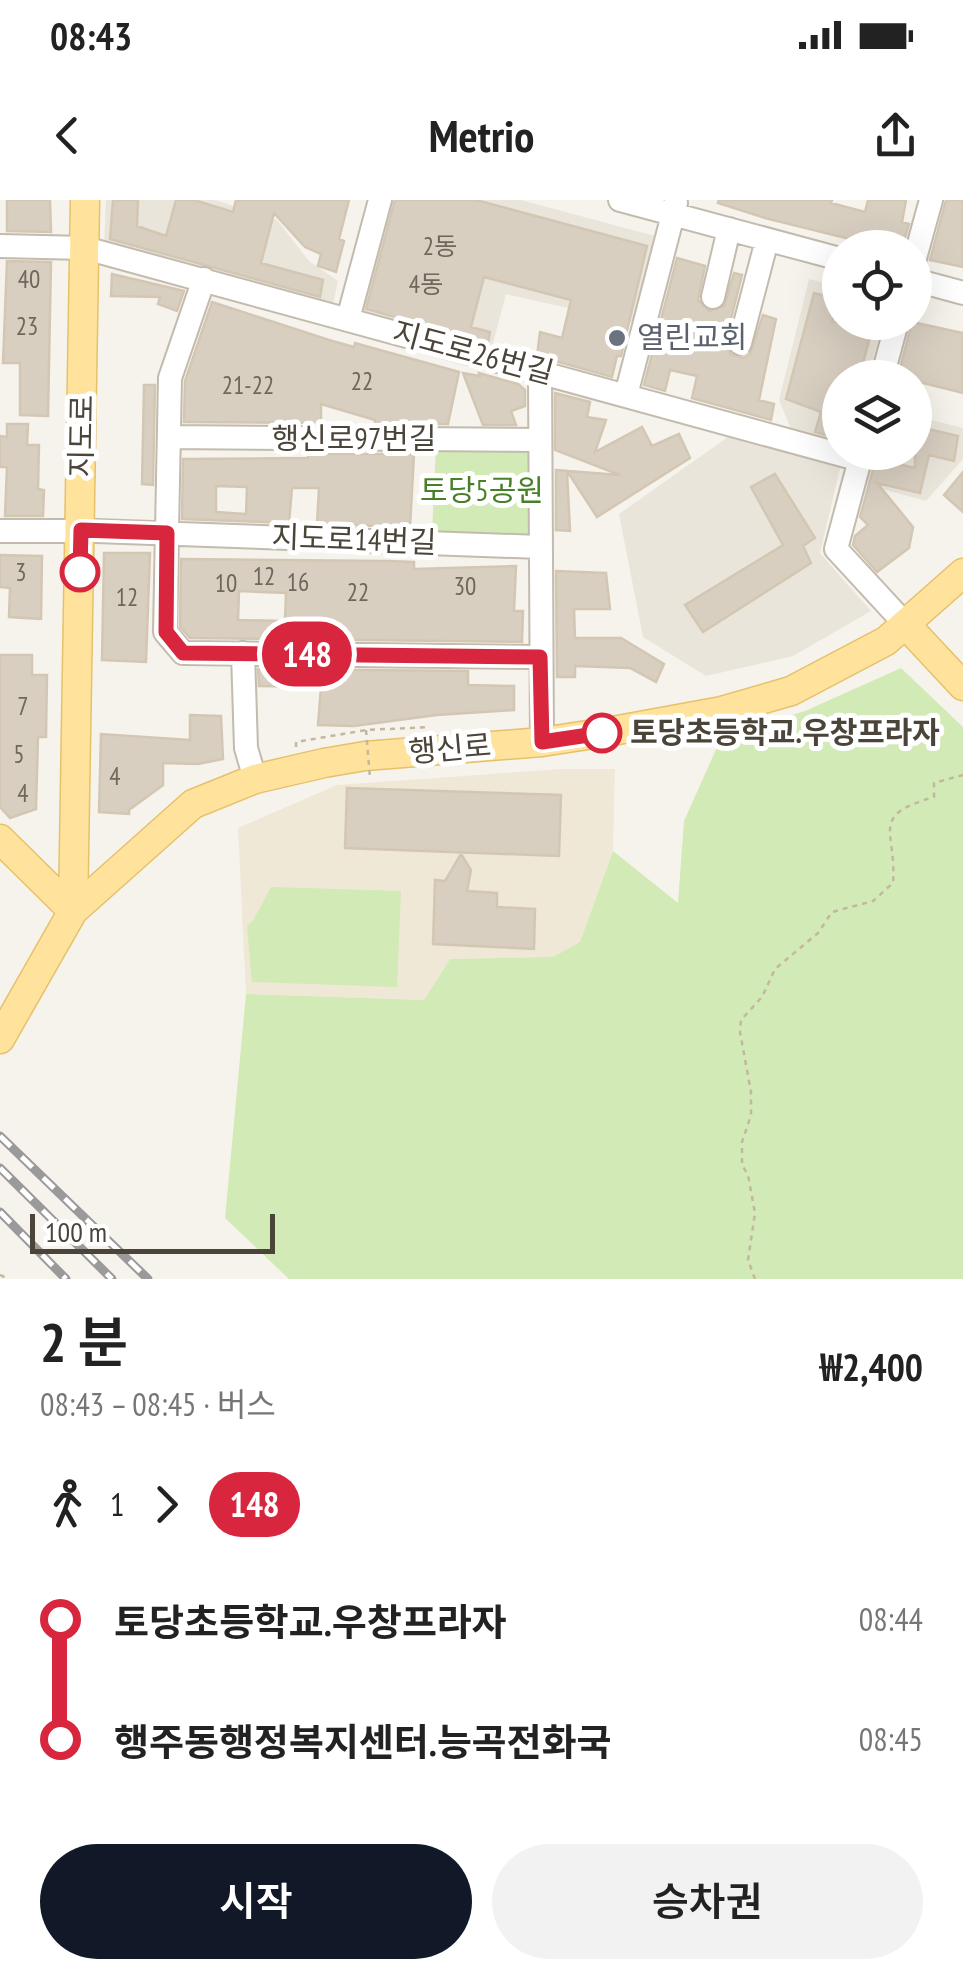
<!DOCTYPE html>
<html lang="ko">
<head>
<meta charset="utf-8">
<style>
  :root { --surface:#fff; --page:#f2f2f2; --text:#222; --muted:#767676; --accent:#111827 }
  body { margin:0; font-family:"PT Sans Narrow","Noto Sans KR",sans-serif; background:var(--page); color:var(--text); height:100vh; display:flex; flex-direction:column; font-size:38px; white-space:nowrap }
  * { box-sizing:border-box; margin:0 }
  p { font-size:32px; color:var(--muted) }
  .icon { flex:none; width:55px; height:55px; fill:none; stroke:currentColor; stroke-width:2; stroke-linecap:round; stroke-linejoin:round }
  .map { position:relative; height:1079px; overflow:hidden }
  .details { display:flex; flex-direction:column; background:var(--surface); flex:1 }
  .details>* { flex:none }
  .badge { padding:0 20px; border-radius:32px; font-size:35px; line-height:65px }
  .tools { position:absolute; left:822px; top:30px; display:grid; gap:20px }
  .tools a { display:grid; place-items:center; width:110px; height:110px; border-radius:50%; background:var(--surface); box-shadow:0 10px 40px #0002; font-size:50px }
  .scale { position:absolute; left:30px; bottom:25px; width:245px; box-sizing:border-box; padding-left:10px; border:5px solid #4b4439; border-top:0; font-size:28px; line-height:35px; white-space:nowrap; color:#4b4439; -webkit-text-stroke:8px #fff; paint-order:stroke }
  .map>.badge { position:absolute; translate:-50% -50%; box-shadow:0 0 0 5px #fff }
  .legs { display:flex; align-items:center; gap:15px; height:110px; padding:0 40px; font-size:32px }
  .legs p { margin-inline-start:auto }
  .overview { display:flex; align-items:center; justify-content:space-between; height:170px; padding:0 40px }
  h1 { font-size:55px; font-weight:600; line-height:75px }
  .action { display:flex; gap:20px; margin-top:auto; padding:20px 40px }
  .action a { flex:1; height:115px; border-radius:60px; background:var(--accent); color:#fff; font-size:40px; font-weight:600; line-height:115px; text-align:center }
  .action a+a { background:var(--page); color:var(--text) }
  ul { padding:0 40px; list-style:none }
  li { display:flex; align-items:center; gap:35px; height:120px; font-size:38px }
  li i { display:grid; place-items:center; width:15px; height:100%; margin:0 12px; background:currentColor }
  li i::after { content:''; width:25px; height:25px; margin:-12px; border:8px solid; border-radius:50%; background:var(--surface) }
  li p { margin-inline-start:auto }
  li:first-child i { background:linear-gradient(#0000 50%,currentColor 0) }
  li:last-child i { background:linear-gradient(currentColor 50%,#0000 0) }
  .status { display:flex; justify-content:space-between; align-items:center; height:70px; padding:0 50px; background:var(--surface); direction:ltr }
  .status svg { height:28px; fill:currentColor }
  header { display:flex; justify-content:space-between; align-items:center; height:130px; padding:0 40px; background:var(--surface); font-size:45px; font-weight:600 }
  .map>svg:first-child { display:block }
  .residential { fill:#eae5da }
  .education { fill:#efe8d6 }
  .green { fill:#d2eab5 }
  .building { fill:#d8cfc1; stroke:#d3c7b4; stroke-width:2.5; fill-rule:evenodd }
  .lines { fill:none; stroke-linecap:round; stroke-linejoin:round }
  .minor-casing { stroke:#c2bbae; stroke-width:26 }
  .major-casing { stroke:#e6c16a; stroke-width:31 }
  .path { stroke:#c4b79f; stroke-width:2.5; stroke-dasharray:5 5; stroke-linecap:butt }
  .minor { stroke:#fff; stroke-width:22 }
  .major { stroke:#ffe39c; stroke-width:28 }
  .rail-casing { stroke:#9a9a9a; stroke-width:9 }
  .rail { stroke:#fff; stroke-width:5; stroke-dasharray:15; stroke-linecap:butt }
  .path-bridge { stroke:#c4b79f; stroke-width:2.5; stroke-dasharray:5 5; stroke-linecap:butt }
  .line-1-casing { stroke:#fff; stroke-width:22 }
  .line-1 { stroke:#d7263d; stroke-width:15 }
  .worship-dot { fill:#6b7280; stroke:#fff; stroke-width:4 }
  .stop-1-dot { fill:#fff; stroke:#d7263d; stroke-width:5 }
  .labels { text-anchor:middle; stroke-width:10; stroke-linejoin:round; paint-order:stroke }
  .number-label { font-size:25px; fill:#6e675b }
  .worship-label { font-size:30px; fill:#5b616d; stroke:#fff; text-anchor:start }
  .street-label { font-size:30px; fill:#4b4439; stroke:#fff }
  .park-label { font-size:30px; fill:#4a7f2a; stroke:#fff }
  .stop-label { font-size:30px; font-weight:bold; fill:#4b4439; stroke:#fff; text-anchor:start }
</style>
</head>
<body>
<div class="status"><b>08:43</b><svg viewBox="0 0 49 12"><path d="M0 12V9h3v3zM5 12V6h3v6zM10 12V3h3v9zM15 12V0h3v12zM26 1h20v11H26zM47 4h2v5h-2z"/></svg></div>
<header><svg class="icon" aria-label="back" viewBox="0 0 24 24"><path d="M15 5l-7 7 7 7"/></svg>Metrio<svg class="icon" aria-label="share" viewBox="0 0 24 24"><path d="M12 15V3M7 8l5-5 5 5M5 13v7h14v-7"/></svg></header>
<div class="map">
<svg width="963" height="1079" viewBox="0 0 963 1079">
  <rect width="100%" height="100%" fill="#f6f3ec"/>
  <!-- residential -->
  <path class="residential" d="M106 0H215L277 20 309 61 338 81 332 109 104 46Z
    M387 0H521L655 36 635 123 506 94 491 151 359 117Z
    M809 79 840 87V122L883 123 868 177 840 178V246L793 234 779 200Z
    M915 216 963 228V259L926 301 860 283 868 253 915 252Z
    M728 237 840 268 820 353 871 411 793 456 706 476 643 437 619 314Z"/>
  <!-- education -->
  <path class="education" d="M562 569H615L613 651 580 742 553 757 450 759 424 800 246 794 238 628 337 585Z"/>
  <!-- green -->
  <path class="green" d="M436 247 532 250 529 335 432 333Z
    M901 468 963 527V1079H289L225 1018 246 794 424 800 450 759 553 757 580 742 613 651 678 703 684 621 722 536 805 511Z
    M271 687 401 691 397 787 252 782 247 726 253 721Z"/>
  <!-- building -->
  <path class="building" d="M7 0H50L51 32 7 31Z
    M113 0H138L137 26 166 36 176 0H194L233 12 236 0H349L339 39 344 41 336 72 318 66 321 54 305 47 274 13 261 63 323 80 320 97 110 39Z
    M395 0H476L647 46 621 156H617L612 177 537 156 540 132 562 138 571 100 484 77 471 127 490 132 488 143 366 109Z
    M719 0H832L831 3 865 12 868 0H906L902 22 909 24 902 48H886L765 18 718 3Z
    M946 0H963V67L930 60Z
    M677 58 705 66 698 100 709 111 724 106 734 73 742 75 726 139 730 154 743 158 750 154 763 115 776 119 759 200 774 204 771 220 692 198 697 176 670 170 665 191 644 185Z
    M7 61 51 62 48 216 20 215V163H3Z
    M112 74 184 91 177 111 158 104 160 97 111 96Z
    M814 93 838 99 832 122H874L859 178H840V239L815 232 821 212 786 199Z
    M212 102 329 140 354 147 355 143 459 172 448 224H375V220L321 204V223L184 222 185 181Z
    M912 122 963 133V193L915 181V178L898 176Z
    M463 173 480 176 479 173 518 184 525 190V206L511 211 516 225H483Z
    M144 185H155L153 285 142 284Z
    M555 193 590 202 587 217 606 220 595 252 642 227 652 246 679 234 690 258 597 317 567 271 620 275 555 250Z
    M7 224H28L27 245H39L38 289 44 290 43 316H5L7 267H0V236L7 237Z
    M915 226 958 236 954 261 929 255 920 293 877 283 913 327 909 348 877 372 853 345 855 336 868 325 860 317 876 259 915 268Z
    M308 254H414L410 327 317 324 319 288H292L289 323 182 319 183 259 308 258ZM216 286 247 287 246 314 216 312Z
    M556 270 567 271 570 331 556 330Z
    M963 272V312L944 295Z
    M775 274 815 338 803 346 811 363 703 432 685 405 783 345 751 287Z
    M104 353H150L146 462 102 460Z
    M0 355 42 356 41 419 9 417 10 388 0 387Z
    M181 359 387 361 414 362V369L516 366 514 411H523L522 442 190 438 180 427ZM239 391 286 393 285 421 238 420Z
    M556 371 606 373 610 409H574L575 438H621L664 464 656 482 630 468 575 466V477H557Z
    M0 455H32V475H47L46 537H38L36 609 10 618 0 607Z
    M258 469 468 471V485L514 486V510L437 515 354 526 318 525 321 487 259 486Z
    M190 515 221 516 223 559 198 564 163 563V585L129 610V614L99 612 101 534 190 540Z
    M347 588 561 595 559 656 345 648Z
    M461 654 471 670 467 691 497 693V707L535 709 534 749 433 744 435 680 445 681Z"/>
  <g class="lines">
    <!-- minor casing -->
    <g class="minor-casing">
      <path id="minor" d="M620 0 840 59
        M0 46 85 48 860 260
        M915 58 931 0
        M204 79 170 178 165 432 183 453 539 457
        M915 80 963 93
        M713 97 729 29
        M348 119 380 0
        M740 143 767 40
        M540 172 542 542
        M882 178 897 122
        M626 195 676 3
        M169 237 540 240
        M862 252 836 349 907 426
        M0 331H96L540 347
        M243 453 246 548 255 579"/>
    </g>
    <!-- major casing -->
    <g class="major-casing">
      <path id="major" d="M907 426 963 486
        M0 639 73 711
        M73 711 85 0
        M0 839 73 711 193 604 255 579 324 563 365 556 542 542 607 532 722 511 791 491 886 441 963 373"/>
    </g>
    <!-- path -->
    <path class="path" d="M296 547V542L366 530 430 527
      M0 1075 9 1079
      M755 1079 748 1060 755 1013 748 975 742 965V942L751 915V892L740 832 741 820 762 797 775 769 818 733 832 712 873 701 893 683C897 630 868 616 934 597V583L963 575"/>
    <!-- minor -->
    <use href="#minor" class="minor"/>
    <!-- major -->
    <use href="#major" class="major"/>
    <!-- rail casing -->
    <g class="rail-casing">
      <path id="rail" d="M0 936 148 1079
        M0 968 112 1079
        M0 1012 66 1079"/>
    </g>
    <!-- rail -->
    <use href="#rail" class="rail"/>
    <!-- path-bridge -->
    <path class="path-bridge" d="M366 530 370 578"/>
  </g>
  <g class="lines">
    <!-- line-1 casing -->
    <g class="line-1-casing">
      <path id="line-1" d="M80 372 81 330 167 333 166 432 183 453 540 457 542 542 602 533"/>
    </g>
    <!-- line-1 -->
    <use href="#line-1" class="line-1"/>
  </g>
  <!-- markers -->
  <circle class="worship-dot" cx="617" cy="138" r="10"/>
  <g class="stop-1-dot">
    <circle cx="80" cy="372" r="18"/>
    <circle cx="602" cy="533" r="18"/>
  </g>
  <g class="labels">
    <!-- number labels -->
    <g class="number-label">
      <text x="440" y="55">2동</text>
      <text x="29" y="88">40</text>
      <text x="426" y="93">4동</text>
      <text x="27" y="135">23</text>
      <text x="362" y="190">22</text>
      <text x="248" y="194">21-22</text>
      <text x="21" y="381">3</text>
      <text x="264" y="385">12</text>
      <text x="298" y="391">16</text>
      <text x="226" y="392">10</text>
      <text x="465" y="395">30</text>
      <text x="358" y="401">22</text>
      <text x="127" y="406">12</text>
      <text x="23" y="515">7</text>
      <text x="19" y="563">5</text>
      <text x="115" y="585">4</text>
      <text x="23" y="602">4</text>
    </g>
    <!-- worship labels -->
    <g class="worship-label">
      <text x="637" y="148">열린교회</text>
    </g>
    <!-- street labels -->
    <g class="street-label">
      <text transform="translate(473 153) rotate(15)" y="10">지도로26번길</text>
      <text transform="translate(82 236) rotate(-89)" y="10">지도로</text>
      <text x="354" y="249">행신로97번길</text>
      <text transform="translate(354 340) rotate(2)" y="10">지도로14번길</text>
      <text transform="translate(450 549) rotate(-5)" y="10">행신로</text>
    </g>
    <!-- park labels -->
    <g class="park-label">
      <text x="482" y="301">토당5공원</text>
    </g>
    <!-- stop labels -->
    <g class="stop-label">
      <text x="630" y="543">토당초등학교.우창프라자</text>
    </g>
  </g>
</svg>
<div class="tools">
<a><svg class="icon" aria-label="locate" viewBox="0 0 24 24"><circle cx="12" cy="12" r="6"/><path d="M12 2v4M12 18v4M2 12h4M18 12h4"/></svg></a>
<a><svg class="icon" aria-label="layers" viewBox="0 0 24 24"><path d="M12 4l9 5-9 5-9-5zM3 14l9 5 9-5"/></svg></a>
</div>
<div class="scale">100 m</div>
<b class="badge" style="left:307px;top:454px;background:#d7263d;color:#fff">148</b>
</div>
<section class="details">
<div class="overview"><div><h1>2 분</h1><p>08:43 – 08:45 · 버스</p></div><b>₩2,400</b></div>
<div class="legs"><svg class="icon" aria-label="walk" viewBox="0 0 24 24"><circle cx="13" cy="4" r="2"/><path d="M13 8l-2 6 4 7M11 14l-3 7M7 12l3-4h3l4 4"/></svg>1<svg class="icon" aria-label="forward" viewBox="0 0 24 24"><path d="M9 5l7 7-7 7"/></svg><b class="badge" style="background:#d7263d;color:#fff">148</b></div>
<ul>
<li><i style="color:#d7263d"></i><b>토당초등학교.우창프라자</b><p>08:44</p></li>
<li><i style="color:#d7263d"></i><b>행주동행정복지센터.능곡전화국</b><p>08:45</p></li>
</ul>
<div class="action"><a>시작</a><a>승차권</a></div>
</section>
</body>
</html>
